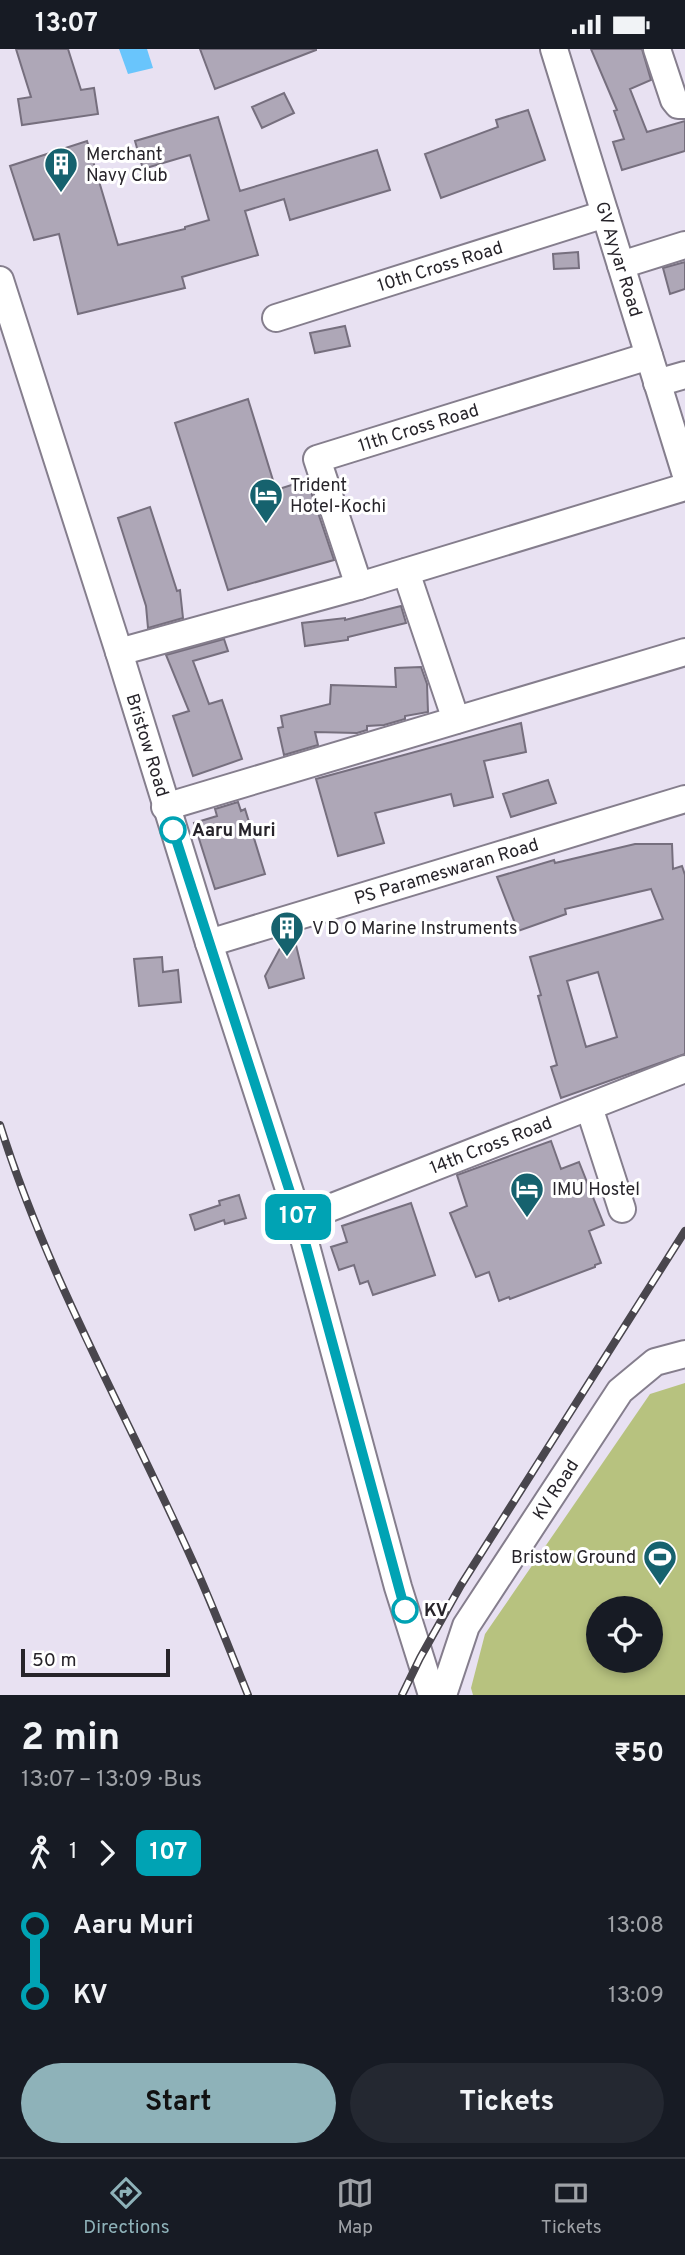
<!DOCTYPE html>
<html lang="en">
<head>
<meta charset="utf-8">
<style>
  :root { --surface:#171b24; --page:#242831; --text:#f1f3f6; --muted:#9ea1a6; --line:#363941; --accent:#8eb2b9 }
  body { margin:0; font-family:Overpass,sans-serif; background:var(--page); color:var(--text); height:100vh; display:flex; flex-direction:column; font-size:26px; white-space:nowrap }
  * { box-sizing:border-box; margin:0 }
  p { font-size:23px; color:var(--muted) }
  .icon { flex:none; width:38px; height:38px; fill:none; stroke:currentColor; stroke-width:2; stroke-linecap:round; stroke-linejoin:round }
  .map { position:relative; height:1646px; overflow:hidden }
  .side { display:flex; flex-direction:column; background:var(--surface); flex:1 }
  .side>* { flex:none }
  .badge { padding:0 14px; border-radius:10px; font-size:24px; line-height:46px }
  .controls { position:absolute; left:586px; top:1547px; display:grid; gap:14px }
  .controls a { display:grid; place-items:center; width:77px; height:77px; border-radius:50%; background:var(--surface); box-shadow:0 4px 10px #0003; font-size:35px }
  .scale { position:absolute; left:21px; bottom:18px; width:149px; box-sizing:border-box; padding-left:7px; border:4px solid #27242a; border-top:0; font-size:19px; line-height:24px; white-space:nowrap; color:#27242a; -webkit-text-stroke:5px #fff; paint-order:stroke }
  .map>.badge { position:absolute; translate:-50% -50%; box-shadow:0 0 0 4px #fff }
  .legs { display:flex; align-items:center; gap:10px; height:77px; padding:0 21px; font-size:23px }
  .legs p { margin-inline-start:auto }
  .overview { display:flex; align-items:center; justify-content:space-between; height:119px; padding:0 21px }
  h1 { font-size:38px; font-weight:700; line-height:52px }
  .action { display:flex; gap:14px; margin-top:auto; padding:14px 21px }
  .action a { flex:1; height:80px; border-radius:42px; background:var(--accent); color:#111; font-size:28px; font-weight:700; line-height:80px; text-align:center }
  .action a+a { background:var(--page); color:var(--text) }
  ul { padding:0 21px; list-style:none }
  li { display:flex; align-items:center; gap:24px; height:70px; font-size:26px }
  li i { display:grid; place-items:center; width:10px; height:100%; margin:0 9px; background:currentColor }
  li i::after { content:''; width:18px; height:18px; margin:-9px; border:5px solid; border-radius:50%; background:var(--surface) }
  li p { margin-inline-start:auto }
  li:first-child i { background:linear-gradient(#0000 50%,currentColor 0) }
  li:last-child i { background:linear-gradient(currentColor 50%,#0000 0) }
  .status { display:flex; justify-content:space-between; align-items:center; height:49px; padding:0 35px; background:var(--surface); direction:ltr }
  .status svg { height:19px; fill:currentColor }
  .tab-bar { display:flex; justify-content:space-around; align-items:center; height:98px; border-top:2px solid var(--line); background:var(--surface); font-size:19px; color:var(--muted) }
  .tab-bar a { display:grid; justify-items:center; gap:4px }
  .tab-bar .selected { color:var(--accent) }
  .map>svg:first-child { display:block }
  .green { fill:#b7c27f; fill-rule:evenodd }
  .water { fill:#69c5fc }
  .building { fill:#aea7b7; stroke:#766f7e; stroke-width:2; fill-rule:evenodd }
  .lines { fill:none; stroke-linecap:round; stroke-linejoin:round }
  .minor-casing { stroke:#857e8d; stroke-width:30 }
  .minor { stroke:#fff; stroke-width:26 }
  .rail-casing { stroke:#49464d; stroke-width:8 }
  .rail { stroke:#fff; stroke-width:5; stroke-dasharray:16; stroke-linecap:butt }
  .line-1-casing { stroke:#fff; stroke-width:16 }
  .line-1 { stroke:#00a3b4; stroke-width:10 }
  .stop-1-dot { fill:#fff; stroke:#00a3b4; stroke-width:3.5 }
  .labels { text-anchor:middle; stroke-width:6; stroke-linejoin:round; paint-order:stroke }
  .poi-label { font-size:18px; fill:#27242a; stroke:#fff; text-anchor:start }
  .street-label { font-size:18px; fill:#27242a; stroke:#fff }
  .stop-label { font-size:18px; font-weight:bold; fill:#27242a; stroke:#fff; text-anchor:start }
</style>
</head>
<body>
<div class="status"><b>13:07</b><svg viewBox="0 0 49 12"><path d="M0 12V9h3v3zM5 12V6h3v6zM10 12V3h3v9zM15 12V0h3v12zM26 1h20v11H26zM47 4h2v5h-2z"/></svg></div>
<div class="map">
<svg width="685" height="1646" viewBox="0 0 685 1646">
  <rect width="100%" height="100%" fill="#e8e1f2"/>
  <!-- green -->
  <path class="green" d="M685 1334V1646H473L471 1639 485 1585 650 1345ZM598 1559H651V1612H598Z"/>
  <!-- water -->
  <path class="water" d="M119 0H147L153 19 128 25Z"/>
  <!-- building -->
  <path class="building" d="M16 0H68L81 41 94 39 98 65 22 76 18 50 31 48Z
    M200 0H316V1L215 40Z
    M591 0H642L651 31 630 40 647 83 685 72V102L622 121 613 93 624 90 614 62 617 61Z
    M284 44 294 64 262 79 252 58Z
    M528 61 545 111 441 149 425 105 498 78 496 71Z
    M218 68 240 142 377 101 390 141 290 171 284 150 245 162 258 206 182 228 185 239 78 265 59 185 34 191 10 117 87 92 118 196 185 180V178L209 171 190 106 143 120 135 92Z
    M578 203 579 219 554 220 553 205Z
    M685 213V240L670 245 663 219Z
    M345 277 350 297 315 304 310 284Z
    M248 350 276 441 307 431 334 511 228 541 175 374Z
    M150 458 177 542 180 541 183 569 148 579 146 557 118 469Z
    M401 557 406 574 348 588V591L305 597 302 574 345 569V571Z
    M224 590 228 602 193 612 209 655 222 651 242 710 193 727 173 667 189 662 166 606Z
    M421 618 427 635 428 663 405 667V670L384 676 367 677V681L357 684 315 683 318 696 284 706 278 679 283 678 281 667 330 655 331 636 396 638 395 619Z
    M521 674 526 703 484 712 493 748 454 757 451 745 375 764 384 794 338 807 316 730Z
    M548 731 556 754 511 768 503 745Z
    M238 753 241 762 245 760 265 825 215 840 194 774 217 767 215 760Z
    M635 795H672L673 820 682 817 685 826V1005L561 1049 551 1018 557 1016 538 947 541 946 530 908 663 870 651 840 565 860 566 865 518 882 497 828 554 811 555 814ZM598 923 617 988 586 998 567 932Z
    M284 892H295L304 929 269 939 265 927Z
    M162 908 163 923 178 921 181 953 139 957 134 910Z
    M551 1092 561 1120 579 1113 604 1176 589 1182 601 1214 595 1216V1218L510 1250 509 1248 499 1252 489 1223 476 1228 450 1164 467 1157 457 1126Z
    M239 1146 246 1169 225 1175 224 1171 195 1181 190 1166 220 1156 219 1152Z
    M411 1154 435 1226 373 1246 368 1232 360 1235 354 1216 339 1221 331 1198 347 1193 342 1177Z"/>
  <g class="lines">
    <!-- minor casing -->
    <g class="minor-casing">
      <g id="minor">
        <path id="s1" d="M554 0 685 423"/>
        <path d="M657 0 674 51 678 56H685"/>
        <path d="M621 216 685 196"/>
        <path id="s2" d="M0 231 119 603 209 894 299 1171 398 1538 432 1646"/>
        <path id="s3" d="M276 269 605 165"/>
        <path d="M657 334 685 326"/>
        <path d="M406 523 456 671"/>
        <path id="s4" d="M359 537 317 410 649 307"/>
        <path d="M119 603 359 537 685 438"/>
        <path d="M165 758 685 603"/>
        <path id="s5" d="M209 894 685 750"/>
        <path d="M589 1058 622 1160"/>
        <path id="s6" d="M299 1171 685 1020"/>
        <path id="s7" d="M443 1646 466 1577 620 1342 655 1313 685 1305"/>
      </g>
    </g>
    <!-- minor -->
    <use href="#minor" class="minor"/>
    <!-- rail casing -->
    <g class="rail-casing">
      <path id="rail" d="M0 1076C48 1229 128 1368 193 1513 213 1557 230 1602 248 1646
        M402 1646 420 1609 461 1536 685 1182"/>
    </g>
    <!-- rail -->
    <use href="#rail" class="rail"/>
  </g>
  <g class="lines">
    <!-- line-1 casing -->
    <g class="line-1-casing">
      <path id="line-1" d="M173 781 299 1171 405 1561"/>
    </g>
    <!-- line-1 -->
    <use href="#line-1" class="line-1"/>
  </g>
  <!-- icons -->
  <defs>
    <g id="building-pin" transform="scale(1.75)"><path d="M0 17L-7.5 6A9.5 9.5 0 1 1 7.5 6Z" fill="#16626e" stroke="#fff"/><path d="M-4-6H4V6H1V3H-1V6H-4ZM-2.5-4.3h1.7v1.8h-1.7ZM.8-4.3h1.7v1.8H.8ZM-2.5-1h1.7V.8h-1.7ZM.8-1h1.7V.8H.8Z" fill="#fff"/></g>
    <g id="hotel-pin" transform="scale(1.75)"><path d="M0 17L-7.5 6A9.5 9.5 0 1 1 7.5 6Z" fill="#16626e" stroke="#fff"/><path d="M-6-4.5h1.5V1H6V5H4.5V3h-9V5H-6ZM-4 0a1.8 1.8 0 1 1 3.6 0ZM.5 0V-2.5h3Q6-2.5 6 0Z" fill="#fff"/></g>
    <g id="stadium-pin" transform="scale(1.75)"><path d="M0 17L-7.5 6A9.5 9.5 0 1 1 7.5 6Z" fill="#16626e" stroke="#fff"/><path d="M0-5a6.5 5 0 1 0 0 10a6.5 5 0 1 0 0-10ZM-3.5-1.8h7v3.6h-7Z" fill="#fff"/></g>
  </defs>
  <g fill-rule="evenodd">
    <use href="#building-pin" x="61" y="115"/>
    <use href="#hotel-pin" x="266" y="446"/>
    <use href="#building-pin" x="287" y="879"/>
    <use href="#hotel-pin" x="527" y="1140"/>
    <use href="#stadium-pin" x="660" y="1508"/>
  </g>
  <!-- markers -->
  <g class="stop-1-dot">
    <circle cx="173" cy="781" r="12"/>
    <circle cx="405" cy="1561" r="12"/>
  </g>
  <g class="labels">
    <!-- poi labels -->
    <g class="poi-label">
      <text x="86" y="111">Merchant<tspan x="86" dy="21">Navy Club</tspan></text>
      <text x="290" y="442">Trident<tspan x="290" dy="21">Hotel-Kochi</tspan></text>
      <text x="312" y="885">V D O Marine Instruments</text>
      <text x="552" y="1146">IMU Hostel</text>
      <text x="636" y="1514" text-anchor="end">Bristow Ground</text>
    </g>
    <!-- street labels -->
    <g class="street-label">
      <text dy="6" stroke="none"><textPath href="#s1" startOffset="220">GV Ayyar Road</textPath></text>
      <text dy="6" stroke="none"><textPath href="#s3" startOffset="172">10th Cross Road</textPath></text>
      <text dy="6" stroke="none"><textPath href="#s4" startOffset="240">11th Cross Road</textPath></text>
      <text dy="6" stroke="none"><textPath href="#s2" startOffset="488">Bristow Road</textPath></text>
      <text dy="6" stroke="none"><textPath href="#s5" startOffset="248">PS Parameswaran Road</textPath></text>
      <text dy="6" stroke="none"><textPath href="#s6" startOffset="206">14th Cross Road</textPath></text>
      <text dy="6" stroke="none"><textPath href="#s7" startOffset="236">KV Road</textPath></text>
    </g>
    <!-- stop labels -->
    <g class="stop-label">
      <text x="192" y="787">Aaru Muri</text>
      <text x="424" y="1567">KV</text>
    </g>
  </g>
</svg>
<div class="controls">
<a><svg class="icon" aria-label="locate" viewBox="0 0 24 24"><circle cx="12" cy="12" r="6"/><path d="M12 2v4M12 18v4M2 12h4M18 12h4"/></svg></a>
</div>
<div class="scale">50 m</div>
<b class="badge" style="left:298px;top:1168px;background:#00a3b4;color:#fff">107</b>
</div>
<section class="side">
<div class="overview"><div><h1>2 min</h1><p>13:07 – 13:09 · Bus</p></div><b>₹50</b></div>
<div class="legs"><svg class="icon" aria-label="walk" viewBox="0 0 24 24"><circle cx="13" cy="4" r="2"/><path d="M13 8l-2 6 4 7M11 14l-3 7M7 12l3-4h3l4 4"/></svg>1<svg class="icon" aria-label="forward" viewBox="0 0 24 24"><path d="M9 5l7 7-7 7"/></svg><b class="badge" style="background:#00a3b4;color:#fff">107</b></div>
<ul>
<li><i style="color:#00a3b4"></i><b>Aaru Muri</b><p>13:08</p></li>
<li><i style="color:#00a3b4"></i><b>KV</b><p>13:09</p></li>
</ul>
<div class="action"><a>Start</a><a>Tickets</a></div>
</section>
<nav class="tab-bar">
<a class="selected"><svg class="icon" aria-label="directions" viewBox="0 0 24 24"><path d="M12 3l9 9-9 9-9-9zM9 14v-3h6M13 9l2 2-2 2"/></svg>Directions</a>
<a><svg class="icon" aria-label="map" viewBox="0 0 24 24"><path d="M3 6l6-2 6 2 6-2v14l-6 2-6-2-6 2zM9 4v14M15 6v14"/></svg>Map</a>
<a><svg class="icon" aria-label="tickets" viewBox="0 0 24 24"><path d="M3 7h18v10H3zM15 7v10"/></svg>Tickets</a>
</nav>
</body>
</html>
